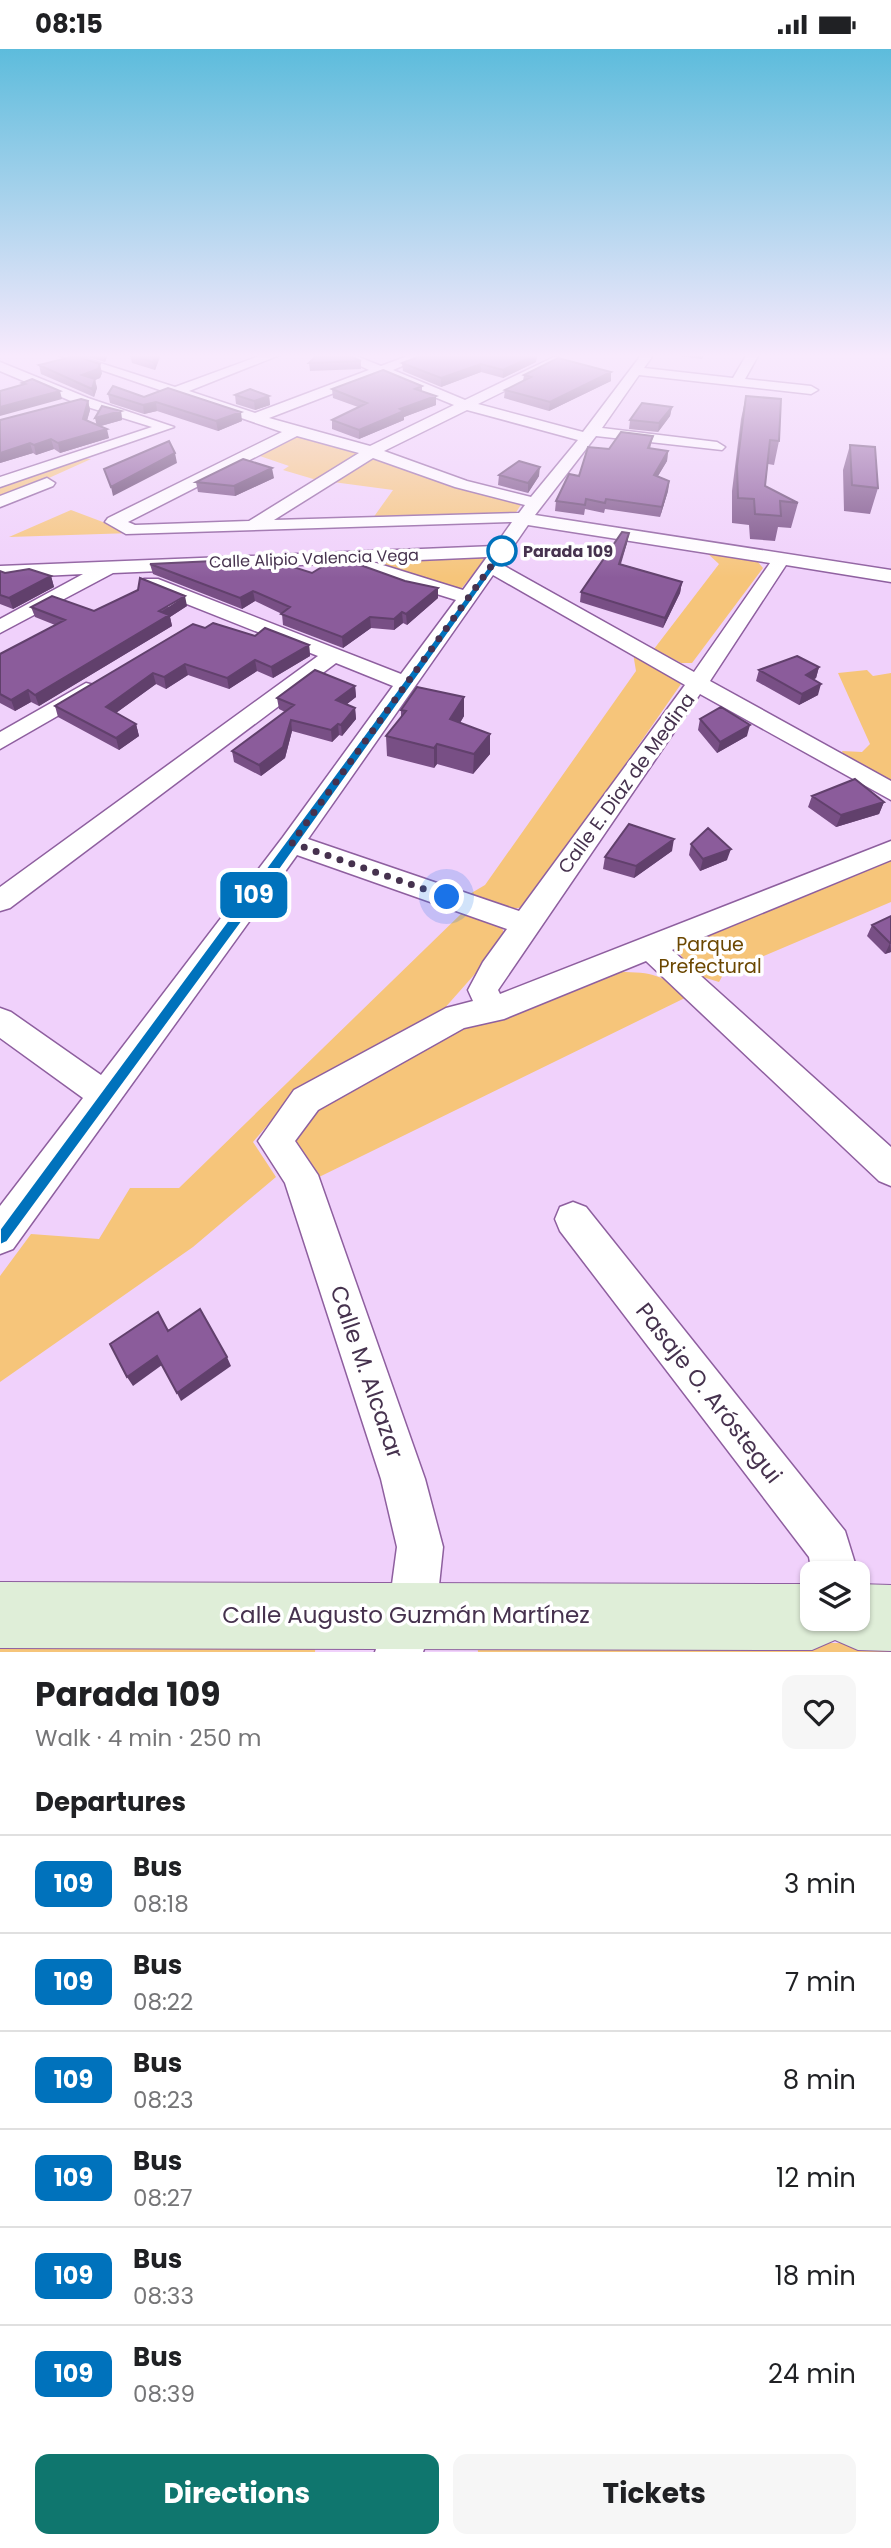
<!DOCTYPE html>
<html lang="en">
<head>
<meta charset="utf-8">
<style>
  :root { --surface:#fff; --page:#f6f6f6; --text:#202124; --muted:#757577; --line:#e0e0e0; --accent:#0f766e }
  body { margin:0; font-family:Poppins,sans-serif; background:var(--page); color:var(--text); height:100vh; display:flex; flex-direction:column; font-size:26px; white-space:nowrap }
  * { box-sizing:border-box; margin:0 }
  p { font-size:23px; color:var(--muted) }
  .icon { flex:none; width:38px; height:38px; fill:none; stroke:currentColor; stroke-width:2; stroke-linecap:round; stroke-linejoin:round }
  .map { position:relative; height:1603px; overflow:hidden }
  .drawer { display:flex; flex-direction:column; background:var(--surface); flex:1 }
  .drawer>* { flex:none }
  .badge { padding:0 14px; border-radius:10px; font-size:24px; line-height:46px }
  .tools { position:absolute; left:800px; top:1512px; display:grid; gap:14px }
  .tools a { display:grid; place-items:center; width:70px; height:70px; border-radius:14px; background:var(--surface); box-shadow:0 2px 5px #0004; font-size:35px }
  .you { position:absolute; width:35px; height:35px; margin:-18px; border:5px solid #fff; border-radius:50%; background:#1a73e8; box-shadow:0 0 0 10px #1a73e833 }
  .map>.badge { position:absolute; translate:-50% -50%; box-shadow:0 0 0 4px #fff }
  h2 { padding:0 35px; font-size:26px; line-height:63px }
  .round { display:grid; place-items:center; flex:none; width:74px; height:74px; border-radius:14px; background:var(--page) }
  .headline { display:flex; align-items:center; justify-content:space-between; height:119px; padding:0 35px }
  h1 { font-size:33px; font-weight:700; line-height:52px }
  .cta { display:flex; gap:14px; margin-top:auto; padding:14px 35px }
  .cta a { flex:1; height:80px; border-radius:14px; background:var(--accent); color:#fff; font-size:28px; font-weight:700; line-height:80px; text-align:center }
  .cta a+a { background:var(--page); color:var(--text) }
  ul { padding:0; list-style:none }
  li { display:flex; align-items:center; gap:21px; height:98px; padding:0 35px; border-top:2px solid var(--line) }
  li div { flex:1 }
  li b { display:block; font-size:26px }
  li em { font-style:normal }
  li .badge { min-width:77px; font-weight:700; text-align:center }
  .status { display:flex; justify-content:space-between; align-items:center; height:49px; padding:0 35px; background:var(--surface); direction:ltr }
  .status svg { height:19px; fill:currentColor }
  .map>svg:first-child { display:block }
  .green { fill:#f6c57a }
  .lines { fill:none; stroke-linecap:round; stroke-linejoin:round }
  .street-casing { stroke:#8e5f9f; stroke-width:3 }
  .secondary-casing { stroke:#8e5f9f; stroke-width:2 }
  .street { fill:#fff; fill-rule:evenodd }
  .secondary { fill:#dfeed8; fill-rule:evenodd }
  .wall { fill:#784f85 }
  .shaded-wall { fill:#61406c }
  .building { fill:#8b5c9b; stroke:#61406c; stroke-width:2 }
  .line { fill:#0072bc; stroke:#fff; stroke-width:2 }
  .walk { stroke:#46324e; stroke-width:7; stroke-dasharray:0 12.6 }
  .stop-dot { fill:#fff; stroke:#0072bc; stroke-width:3.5 }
  .labels { text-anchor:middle; stroke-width:7; stroke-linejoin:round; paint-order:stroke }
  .far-stop-label { font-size:16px; font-weight:bold; fill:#46324e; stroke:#fff; text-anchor:start }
  .far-street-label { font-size:16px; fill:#46324e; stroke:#fff }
  .street-label { font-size:19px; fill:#46324e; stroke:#fff }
  .park-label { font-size:19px; fill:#6b4700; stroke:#fff }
  .near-street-label { font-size:23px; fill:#46324e; stroke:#fff }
</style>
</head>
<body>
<div class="status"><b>08:15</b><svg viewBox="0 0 49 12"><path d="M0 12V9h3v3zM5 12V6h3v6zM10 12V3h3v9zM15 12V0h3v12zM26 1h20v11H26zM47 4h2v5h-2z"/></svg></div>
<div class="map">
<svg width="891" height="1603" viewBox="0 0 891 1603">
  <rect width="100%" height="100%" fill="#f0d1fb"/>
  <!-- green -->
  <path class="green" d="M295 384 364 404 320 432 283 421 289 417 254 405Z
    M370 407 522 454 515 465 373 469 393 441 333 433Z
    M83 409 91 410 0 451V436Z
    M71 461 132 484 9 488Z
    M707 504 758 513 763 519 692 614H681L654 600 719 515Z
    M487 508 461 540 367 511Z
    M633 604 678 627 681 635 526 858 509 860 468 846 485 836 636 622Z
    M867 621 873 627 891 624V737L847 714 842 702 862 703 870 695 838 624Z
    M891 808V853L724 924 719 933 693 925 680 905 682 893Z
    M462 864 502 877 505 891 443 961 376 1002 302 1036 253 1093 276 1128 193 1198 0 1333V1227L31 1185 99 1190 130 1139H179Z
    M619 923C653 923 662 926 689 947L315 1130 294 1094 316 1055 468 976Z
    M0 1589 316 1591 315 1603H0Z
    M477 1594H891V1603H478Z"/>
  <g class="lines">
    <!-- street casing -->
    <g class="street-casing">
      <path id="street" d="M55 305H72L175 338 265 305H282L189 342 255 364 369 321 335 305H351L381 317 413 305H430L393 321 465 351 554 308 559 309V315L478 355 583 383 642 305H654L644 319 733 329 747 305H759L745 330 811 337 818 341 811 345 639 326 602 379 717 393 725 398 722 401 596 387 535 466 891 521V533L786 516 710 632 891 732V751L700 645 498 941 500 945 891 792V811L672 901 891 1098V1137L879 1132 646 912 504 970 464 979 318 1061 295 1092 318 1126 425 1430 443 1498 436 1565 423 1603H375L388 1565 397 1498 381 1430 285 1134 258 1092 294 1041 446 959 473 952 468 941 483 913 507 880 297 806 13 1200 0 1205V1157L83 1049 0 989V959L11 963 101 1026 283 788 393 637 336 614 10 859 0 862V838L318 607 144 538 142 534 144 530H158L401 625 456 551 350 518 348 514 113 524 0 584V570L83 525 0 529V517L495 497 512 473 126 485 105 473 108 469 282 383ZM381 326 454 356 370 397 269 369ZM467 361 578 391 531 448 467 432 384 402ZM297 387 359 404 249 472 135 476 128 473ZM373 409 455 438 525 456 519 464 274 471ZM528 476 770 514 694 623 501 515ZM487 508 463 541 373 513ZM493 526 685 636 519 862 308 790Z
        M0 313 88 349 174 378 0 438V428L152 378 78 355 0 322Z
        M47 429 55 434 53 437 0 458V447Z
        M86 634 94 636 97 641 94 646 0 700V683Z
        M573 1153 586 1158 845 1482 858 1524V1525L812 1524 809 1508 560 1182 555 1170 560 1158Z"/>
    </g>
    <!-- secondary casing -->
    <g class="secondary-casing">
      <path id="secondary" d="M0 1533 812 1535V1570H858V1535L891 1536V1602L858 1601 835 1591 812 1601 0 1599Z"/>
    </g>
    <!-- street -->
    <use href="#street" class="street"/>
    <!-- secondary -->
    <use href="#secondary" class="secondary"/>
  </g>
  <!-- wall -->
  <path class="wall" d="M77 305H108L105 313Z
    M131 305H161L155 321 132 314 130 306Z
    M452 305H537L536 313 503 329 481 323 441 338 403 322 402 314 452 306Z
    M666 305H705L702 310Z
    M361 312V320L310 322 309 314Z
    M39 316 102 324 100 329 95 331 97 339 94 348 41 325Z
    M611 323V332L549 362 504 349 505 341 523 332 524 326Z
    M422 337V342L436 356 404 368V371L359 390 332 380V371L358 358 333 349 332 340Z
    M108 345 144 348 242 372 218 382 157 362 144 365 110 354Z
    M235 346 269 347 270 356 255 361 236 355Z
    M746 347 779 392 774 416 768 415 765 437 798 454 791 479 778 478 775 492 750 490 749 476 732 474V442L741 370Z
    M88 352 90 361 87 371 96 375 121 362 122 371 101 377 109 389 60 404 54 400 36 406 33 404 0 414V371Z
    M672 358 670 367 658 383 629 380 630 371Z
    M653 387 650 400 668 402 667 412 658 427 669 432 668 442 660 468 605 460 604 464 585 460 584 466 555 462 556 452 579 427 609 400Z
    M850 396 878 439 870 465 844 462 843 421Z
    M499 426 539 427 528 444 498 436Z
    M274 429 235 447 198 443 196 433Z
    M629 484 627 494 621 515 682 533 680 544 663 579 580 553 581 543Z
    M150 515 273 521 405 532 438 539V549L407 576 403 574 394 581 371 579 343 599 283 576 282 565 255 552 242 560 153 525Z
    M0 522 5 524 51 527 54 538 13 560 0 555Z
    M187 557 170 568 172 577 39 657 31 653 15 662 0 654V605L55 576 35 568 31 558 94 562Z
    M205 579 309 596 310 607 273 629 257 622 229 640 188 626 166 640 156 635 116 664 136 675 139 687 119 701 58 668 55 657Z
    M819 618 816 629 814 630 818 646 799 656 756 632 759 621Z
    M355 637 356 648 347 655 355 659 356 670 342 687 339 686 332 693 292 682 285 709 261 727 234 713 232 702 285 663 279 660 277 649Z
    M401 661 464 667 460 674 490 705 473 725 437 715 434 719 387 707 386 687 401 668Z
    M700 670 747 687 717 704 698 681Z
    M812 747 884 753 879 765 836 778 808 758Z
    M691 795 727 811 700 822 689 806Z
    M672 802 634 829 603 820 605 808Z
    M891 867V903L885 905 867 887 872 876Z"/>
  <!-- shaded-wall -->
  <path class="shaded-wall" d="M103 305H108L105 313Z
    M156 305H161L155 321 153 313Z
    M537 305 536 313 503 329V321Z
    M100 315 102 324 100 329 95 331 97 339 94 348 92 340 82 326Z
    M481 315V323L441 338V329Z
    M611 323V332L549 362 550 353Z
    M60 342 62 350 0 367V358Z
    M269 347 270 356 255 361 254 352Z
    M436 347V356L404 368V371L359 390V381L400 360Z
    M88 352 90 361 85 379 83 370Z
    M156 353 157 362 144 365 143 356Z
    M672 358 670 367 658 383 659 374Z
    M121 362 122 371 97 378 95 369Z
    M241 363 242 372 218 382 216 372Z
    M107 380 109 389 60 404 58 394Z
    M51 390 54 400 36 406 34 396Z
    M30 394 33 404 0 414V404Z
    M668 402 667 412 653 435 654 426Z
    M175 404 177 414 113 447 111 438Z
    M540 418 539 427 528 444V434Z
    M272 419 274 429 235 447 234 437Z
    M669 432 668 442 660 468 662 458Z
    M629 484 627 494 617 525 619 515Z
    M51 527 54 538 13 560 9 549Z
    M682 533 680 544 663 579 665 569Z
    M438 539V549L407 576 406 565Z
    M253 542 255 552 242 560 240 549Z
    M185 547 187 557 170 568 172 577 39 657 35 646Z
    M402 563 403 574 394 581V570Z
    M370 568 371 579 343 599 342 588Z
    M309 596 310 607 273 629 271 618Z
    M255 611 257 622 229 640 227 629Z
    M185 615 188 626 166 640 164 628Z
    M819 618 816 629 802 637 806 626Z
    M153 624 156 635 109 669 106 658Z
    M821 635 818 646 799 656 802 645Z
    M355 637 356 648 338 662 336 651Z
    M28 641 31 653 15 662 11 651Z
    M464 648V667L450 690V670Z
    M355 659 356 670 342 687 341 676Z
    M291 671 292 682 285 709 261 727 259 716Z
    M136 675 139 687 119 701 116 689Z
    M338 675 339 686 332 693 331 681Z
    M750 676 747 687 717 704 720 693Z
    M490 685V705L473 725 474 705Z
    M437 695V715L434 719V699Z
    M884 753 879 765 836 778 841 766Z
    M674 790 672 802 634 829 636 817Z
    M731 800 727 811 700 822 703 810Z
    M890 894 891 903 885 905Z
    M157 1307 162 1316 133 1337 127 1328Z
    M227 1308 231 1317 181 1352 177 1344Z"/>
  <!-- building -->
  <path class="building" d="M131 305H156L153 313 130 306Z
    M318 305H345L361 312 309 314Z
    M426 305H449L454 306 453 305H537L503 321 481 315 441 329 402 314Z
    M75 307 100 315 98 320 82 326 95 330 92 340 39 316Z
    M558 309 611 323 550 353 505 341 531 328 524 326Z
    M383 321 422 337 415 340 436 347 400 360 404 362 359 381 332 371 367 354 332 340Z
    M32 330 60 342 0 358V342L25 335 22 334Z
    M113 337 144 348 168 339 241 363 216 372 156 353 143 356 108 345Z
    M250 340 269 347 254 352 235 346Z
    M746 347 781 350 779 392 770 391 765 437 798 454 780 452 781 467 755 465 754 450 738 449 737 417Z
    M81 350 88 352 83 370 107 380 58 394 51 390 34 396 30 394 0 404V371Z
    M642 354 672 358 659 374 630 371Z
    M102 357 121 362 95 369Z
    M621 383 653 387 648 399 668 402 654 426 669 432 662 458 606 450 605 454 586 450 585 456 556 452 569 425 579 427 588 398 609 400Z
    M169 392 175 404 111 438 104 420Z
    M850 396 875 398 878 439 852 436Z
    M243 410 272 419 234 437 196 433Z
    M519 412 540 418 528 434 499 426Z
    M622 483 629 484 619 515 682 533 665 569 581 543Z
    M338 508 405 532 438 539 406 565 402 563 394 570 370 568 342 588 281 565 290 558 253 542 240 549 150 515 235 511 273 521 284 515 312 524Z
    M29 520 51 527 9 549 0 546V522L5 524Z
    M140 529 185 547 159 562 169 566 35 646 28 641 11 651 0 645V605L65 571 31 558 52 547 94 562 138 541Z
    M213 574 255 587 265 579 309 596 271 618 255 611 227 629 185 615 164 628 153 624 106 658 136 675 116 689 55 657 193 575 205 579Z
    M797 607 819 618 806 626 821 635 802 645 759 621Z
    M315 621 355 637 336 651 355 659 341 676 338 675 331 681 291 671 283 698 259 716 232 702 294 656 277 649Z
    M417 638 464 648 450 670 490 685 474 705 437 695 434 699 386 687 406 662 401 661Z
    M721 658 750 676 720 693 700 670Z
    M855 730 884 753 841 766 812 747Z
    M629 775 674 790 636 817 605 808Z
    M708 779 731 800 703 810 691 795Z
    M891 867V894H890L872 876Z
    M200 1260 227 1308 177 1344 157 1307 127 1328 110 1295 158 1263 168 1282Z"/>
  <!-- sky -->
  <linearGradient id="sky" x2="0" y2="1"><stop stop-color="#5dbcdc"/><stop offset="0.58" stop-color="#f8eafd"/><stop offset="1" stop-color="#f8eafd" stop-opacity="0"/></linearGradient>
  <rect width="891" height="529" fill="url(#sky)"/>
  <!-- line -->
  <path class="line" d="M502 499 507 502 266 840 7 1193 0 1196V1180L256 833Z"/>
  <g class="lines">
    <!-- walk -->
    <path class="walk" d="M447 848 292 794 502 502"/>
  </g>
  <!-- markers -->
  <circle class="stop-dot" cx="502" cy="502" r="14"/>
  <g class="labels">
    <!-- far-stop labels -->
    <g class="far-stop-label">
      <text x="523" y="508">Parada 109</text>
    </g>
    <!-- far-street labels -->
    <g class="far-street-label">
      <text transform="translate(314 509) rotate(-2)" y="6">Calle Alipio Valencia Vega</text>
    </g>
    <!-- street labels -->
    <g class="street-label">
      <text transform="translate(626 734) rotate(-54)" y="7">Calle E. Diaz de Medina</text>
    </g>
    <!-- park labels -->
    <g class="park-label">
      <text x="710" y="902">Parque<tspan x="710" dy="22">Prefectural</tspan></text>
    </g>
    <!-- near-street labels -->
    <g class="near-street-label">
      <text transform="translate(367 1323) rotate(71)" y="8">Calle M. Alcazar</text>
      <text transform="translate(709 1344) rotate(52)" y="8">Pasaje O. Aróstegui</text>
      <text x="406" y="1574">Calle Augusto Guzmán Martínez</text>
    </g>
  </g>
</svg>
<div class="tools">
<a><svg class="icon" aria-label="layers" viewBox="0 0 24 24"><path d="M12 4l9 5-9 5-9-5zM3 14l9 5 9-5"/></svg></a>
</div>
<div class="you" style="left:447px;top:848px"></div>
<b class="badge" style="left:254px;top:846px;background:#0072bc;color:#fff">109</b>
</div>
<section class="drawer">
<div class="headline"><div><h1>Parada 109</h1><p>Walk · 4 min · 250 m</p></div><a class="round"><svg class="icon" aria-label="heart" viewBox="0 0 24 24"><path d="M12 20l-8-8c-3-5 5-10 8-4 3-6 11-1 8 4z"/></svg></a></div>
<h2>Departures</h2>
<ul>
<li><span class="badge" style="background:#0072bc;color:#fff">109</span><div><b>Bus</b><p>08:18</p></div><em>3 min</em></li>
<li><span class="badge" style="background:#0072bc;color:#fff">109</span><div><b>Bus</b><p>08:22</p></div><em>7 min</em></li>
<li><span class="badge" style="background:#0072bc;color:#fff">109</span><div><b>Bus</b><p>08:23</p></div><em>8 min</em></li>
<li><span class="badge" style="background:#0072bc;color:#fff">109</span><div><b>Bus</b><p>08:27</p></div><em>12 min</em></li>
<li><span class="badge" style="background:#0072bc;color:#fff">109</span><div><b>Bus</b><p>08:33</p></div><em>18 min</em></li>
<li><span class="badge" style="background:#0072bc;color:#fff">109</span><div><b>Bus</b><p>08:39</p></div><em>24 min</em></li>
</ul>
<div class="cta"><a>Directions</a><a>Tickets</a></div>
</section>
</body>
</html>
